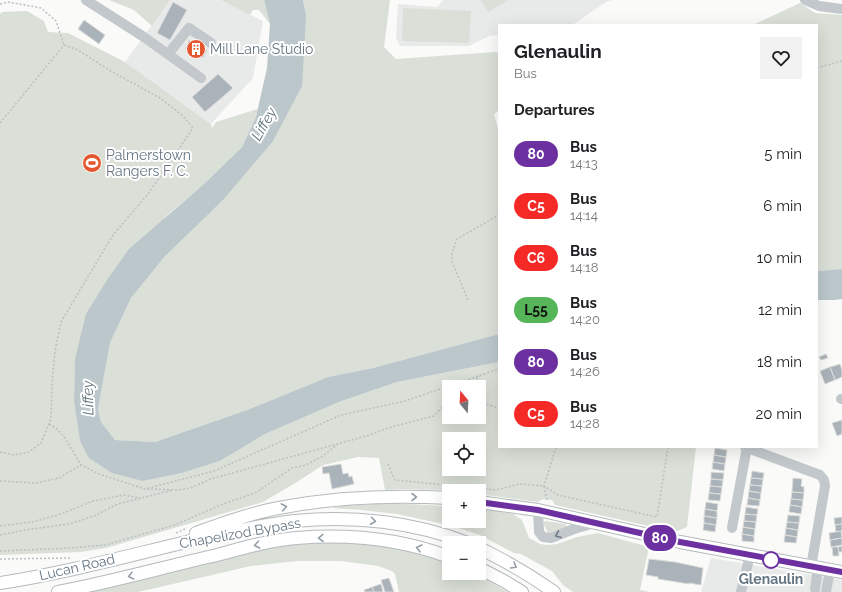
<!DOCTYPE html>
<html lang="en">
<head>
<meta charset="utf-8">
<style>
  :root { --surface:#fff; --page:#f2f2f2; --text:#202124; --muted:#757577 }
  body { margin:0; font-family:Raleway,sans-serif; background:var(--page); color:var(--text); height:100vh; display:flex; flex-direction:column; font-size:15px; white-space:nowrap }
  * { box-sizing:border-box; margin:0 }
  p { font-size:13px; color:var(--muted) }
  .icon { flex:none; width:22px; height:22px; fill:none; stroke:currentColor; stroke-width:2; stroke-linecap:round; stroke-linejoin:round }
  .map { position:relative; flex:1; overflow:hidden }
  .sheet { position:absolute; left:498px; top:24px; width:320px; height:424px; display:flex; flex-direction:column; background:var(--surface); border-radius:0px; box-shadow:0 4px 16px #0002 }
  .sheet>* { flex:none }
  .badge { padding:0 8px; border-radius:13px; font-size:14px; line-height:26px }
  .needle { width:26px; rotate:342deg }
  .buttons { position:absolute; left:442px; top:380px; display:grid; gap:8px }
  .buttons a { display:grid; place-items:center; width:44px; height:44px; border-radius:0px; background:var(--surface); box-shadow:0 4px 16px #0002; font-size:20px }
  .map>.badge { position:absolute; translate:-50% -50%; box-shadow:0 0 0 2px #fff }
  h2 { padding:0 16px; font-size:15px; line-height:36px }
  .round { display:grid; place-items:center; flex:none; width:42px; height:42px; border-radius:0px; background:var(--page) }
  .headline { display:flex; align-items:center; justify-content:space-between; height:68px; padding:0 16px }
  h1 { font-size:19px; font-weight:700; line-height:30px }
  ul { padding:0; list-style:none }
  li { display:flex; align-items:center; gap:12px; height:52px; padding:0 16px }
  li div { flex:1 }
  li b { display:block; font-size:15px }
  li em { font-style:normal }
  li .badge { min-width:44px; font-weight:700; text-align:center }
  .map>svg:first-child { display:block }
  .built { fill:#e8e9e9 }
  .green { fill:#dadfd7; fill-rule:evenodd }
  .water { fill:#bbc7cb }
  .building { fill:#aab3b9; stroke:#dcdcda }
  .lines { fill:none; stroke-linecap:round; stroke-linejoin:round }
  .major-casing { stroke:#b5babe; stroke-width:14 }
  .path { stroke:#bbbfc2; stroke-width:1.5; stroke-dasharray:2 2; stroke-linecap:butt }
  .minor { stroke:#c3c8cc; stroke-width:10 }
  .major { stroke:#fff; stroke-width:12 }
  .oneway { stroke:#939fa8 }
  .oneway2 { stroke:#6a7a87 }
  .line-casing { stroke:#fff; stroke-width:9 }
  .line { stroke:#6c30a1; stroke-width:6 }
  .stop-dot { fill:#fff; stroke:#6c30a1; stroke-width:2 }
  .labels { text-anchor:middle; stroke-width:4; stroke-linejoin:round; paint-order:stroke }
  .poi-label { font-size:14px; fill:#657683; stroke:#fff; text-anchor:start }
  .street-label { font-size:14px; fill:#657683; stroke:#fff }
  .stop-label { font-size:14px; font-weight:bold; fill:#657683; stroke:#fff }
  .water-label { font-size:15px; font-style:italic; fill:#60757c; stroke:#fff }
</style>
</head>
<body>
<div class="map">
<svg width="842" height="592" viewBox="0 0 842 592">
  <rect width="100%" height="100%" fill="#fafaf8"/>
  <!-- built -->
  <path class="built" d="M170 0H221L263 21 253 78 211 124 125 62Z
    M443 0H613L606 2 574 24 569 25H499V35L489 36 469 46H400L396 38 398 4 437 7Z
    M711 558 842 580V592H701Z"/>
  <!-- green -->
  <path class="green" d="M109 0H170L152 26 134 10Z
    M221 0H264L270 24 259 10H253L250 15Z
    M303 0H390L384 47 396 59 495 52 499 53V110L494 114 499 133V334L373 368 328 377 247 410 155 442 115 440 101 422 98 409 110 343 131 298 165 254 223 200 306 15Z
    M481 0H508L488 12Z
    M800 3 815 13 842 15V269L817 271V25H753Z
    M403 8 471 11 469 43 402 41Z
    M27 11 44 21 48 32 68 33 125 62 211 124 212 128 216 122 258 109 256 117 242 147 204 184 165 217 75 359 74 402 80 441 143 481 182 473 220 461 265 434 339 402 397 382 499 362V447H696L687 527 675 532 555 505 552 500 543 499 538 502 479 494V491L404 489 385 490 379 458 358 457 323 465 297 482 263 502 106 548 80 552 0 555V14L2 12ZM449 387H479V417H449ZM449 439H479V469H449Z
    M393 503C412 505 430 504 449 507V521H479V507L513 514 522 520 529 538 540 544 547 545 557 544 577 537 598 533 649 547 640 590 649 592H573L563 585 552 571 539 564 521 554 514 553 480 535 452 526 397 514 361 510 332 508 342 506Z
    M545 521 566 524 567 527 549 535 543 523Z
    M297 542H345L389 546 443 560 449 562V573H474L508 592H399L395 574 392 571 378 566 341 561H297L251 566 138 592H83L252 550Z"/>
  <!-- water -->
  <path class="water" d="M264 0H303L306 15 302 86 273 141 223 200 164 257 131 298 110 343 98 409 101 422 115 440 155 442 247 410 328 377 373 368 499 334V362L397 382 339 402 265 434 220 461 182 473 143 481 112 473 89 458 80 441 74 402 75 359 86 314 107 280 129 249 204 184 242 147 256 117 267 68 270 24Z
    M842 269V299L834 300H817V271Z"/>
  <!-- building -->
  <path class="building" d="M173 2 187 10 170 40 157 33Z
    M84 20 105 35 99 44 78 29Z
    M189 40 207 50 203 58 185 49Z
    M218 74 233 88 205 112 192 97Z
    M826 354 828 358 821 360 819 357Z
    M840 364 842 370V377L835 380 830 367Z
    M830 367 835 380 825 384 820 371Z
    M842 420V434L837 436 832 423Z
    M715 448 727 450 726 457 714 455Z
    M714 455 726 457 725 464 713 462Z
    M713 462 725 464 724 471 712 469Z
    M341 464 343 474 348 473 349 477 352 476 354 484 332 489 329 473 323 474 322 467Z
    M752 471 764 473 763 479 751 478Z
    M711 472 724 473 723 480 711 479Z
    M751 478 763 479 762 486 750 485Z
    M793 478 802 479 801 486 804 487V493L792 492Z
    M711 479 723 480 722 487 710 486Z
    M750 485 762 486 761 493 749 491Z
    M710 486 722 487 721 494 709 493Z
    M749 491 761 493 760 500 748 498Z
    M792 492 804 493 803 500 791 499Z
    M709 493 721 494 720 501 708 500Z
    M748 498 760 500 759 506 747 505Z
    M791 499 803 500 802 507 790 505Z
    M706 502 718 504 717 511 705 509Z
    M790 505 802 507 801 514 789 512Z
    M746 507 758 509 757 515 745 514Z
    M705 509 717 511V518L704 516Z
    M745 514 757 515 756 522 744 521Z
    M788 515 800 516 799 523 787 522Z
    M704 516 717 518 716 525 704 523Z
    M842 517V524L835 525 834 518Z
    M744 521 756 522 755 529 743 527Z
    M787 522 799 523 798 530 786 528Z
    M704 523 716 525 715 532 703 530Z
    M842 524V531L836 532 835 525Z
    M743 527 755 529 754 536 742 534Z
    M786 528 798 530 797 537 785 535Z
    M841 531 842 538 830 540 829 533Z
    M742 534 754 536V542L742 541Z
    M785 535 797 537 796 543 784 542Z
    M842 538V545L831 547 830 540Z
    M842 546V552H839L838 547Z
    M832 547H838L839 556H833Z
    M649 559 675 562 703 568 701 585 689 583V584L658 579V577L646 575Z
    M389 578 394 592H385L381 580Z
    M381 584 383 592H374L372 587Z
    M372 587 374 592H365L364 590Z"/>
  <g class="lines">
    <!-- major casing -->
    <g class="major-casing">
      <path id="major" d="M479 502 538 510 680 542 842 572
        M196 533C224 523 254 512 284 507 338 497 395 495 449 498
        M479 548C506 561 530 575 554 592
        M479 568 504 581 522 592
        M0 583C72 572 141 552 212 536 240 530 267 524 295 521 353 515 414 522 468 543
        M58 592C111 582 164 567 217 555 243 548 270 540 297 538 347 534 401 539 449 557"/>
    </g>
    <!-- path -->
    <path class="path" d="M0 4 8 2 41 8 56 21 64 45
      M817 68 842 61
      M0 123 64 45
      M468 300 452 262V253L457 239 499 215
      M467 387 481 375
      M479 402 499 408
      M49 424 56 428 65 438 81 465 99 474 145 489 214 471 341 415 405 401 499 369
      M556 447 544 486 558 495 657 517 668 447
      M0 452 14 455 29 452 41 443 51 419 52 383 55 351 61 322 113 235 148 194 193 128 182 115 160 98 109 70 78 50 64 45
      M388 464 395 480 496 490 520 484 544 486 547 501
      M0 481 36 483 59 478 81 465
      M147 489 180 490 190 488 211 479 366 436 388 428 434 416 449 400
      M0 526 32 522 61 514 93 501 124 495 140 498
      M176 533 185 529
      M0 535 25 530 69 524 94 516 118 504 173 490
      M0 551 71 548 105 545 175 525 220 505 255 493 292 468 306 465 323 456 338 444
      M0 559 71 558"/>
    <!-- minor -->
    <path class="minor" d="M86 0 144 37 201 78
      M805 0 819 6 842 9
      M168 54 189 28 211 43
      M841 399H842
      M745 447 820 475 824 480 825 486 811 567
      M538 510 539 532 543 537 551 538 574 529 595 523
      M732 528 747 447
      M815 589 818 568
      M741 592 750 555
      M826 592 830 570"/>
    <!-- major -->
    <use href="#major" class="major"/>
  </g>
  <!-- one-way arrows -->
  <defs><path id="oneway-chevron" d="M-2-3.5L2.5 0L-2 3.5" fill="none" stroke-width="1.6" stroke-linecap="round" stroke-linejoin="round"/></defs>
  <g class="oneway">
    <use href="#oneway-chevron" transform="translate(414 497)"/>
    <use href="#oneway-chevron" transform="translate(284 507) rotate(-11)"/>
    <use href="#oneway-chevron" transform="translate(373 521) rotate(7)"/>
    <use href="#oneway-chevron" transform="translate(321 538) rotate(179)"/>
    <use href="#oneway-chevron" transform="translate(257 545) rotate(169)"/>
    <use href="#oneway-chevron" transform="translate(419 548) rotate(-166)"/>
    <use href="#oneway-chevron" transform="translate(514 566) rotate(30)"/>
    <use href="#oneway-chevron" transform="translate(131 576) rotate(166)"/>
  </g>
  <use class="oneway2" href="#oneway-chevron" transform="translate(558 535) rotate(158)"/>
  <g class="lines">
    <!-- line casing -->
    <g class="line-casing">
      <path id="line" d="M479 502 538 510 680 542 842 572"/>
    </g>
    <!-- line -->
    <use href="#line" class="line"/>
  </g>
  <!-- icons -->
  <defs>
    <g id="building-disc" transform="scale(1)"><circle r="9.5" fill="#e4572e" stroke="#fff"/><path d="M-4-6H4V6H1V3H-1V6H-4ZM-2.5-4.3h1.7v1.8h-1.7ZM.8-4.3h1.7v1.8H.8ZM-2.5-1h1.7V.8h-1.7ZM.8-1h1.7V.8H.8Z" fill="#fff"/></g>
    <g id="stadium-disc" transform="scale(1)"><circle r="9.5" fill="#e4572e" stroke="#fff"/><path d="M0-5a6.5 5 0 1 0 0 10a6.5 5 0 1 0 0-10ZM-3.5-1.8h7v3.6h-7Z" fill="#fff"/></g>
  </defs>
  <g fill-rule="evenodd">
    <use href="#building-disc" x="196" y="49"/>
    <use href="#stadium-disc" x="92" y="163"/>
  </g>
  <!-- markers -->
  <circle class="stop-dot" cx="771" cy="560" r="8"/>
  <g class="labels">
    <!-- poi labels -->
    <g class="poi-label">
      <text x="210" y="54">Mill Lane Studio</text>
      <text x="106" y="160">Palmerstown<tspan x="106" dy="16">Rangers F. C.</tspan></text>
    </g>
    <!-- street labels -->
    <g class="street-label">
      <text transform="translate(240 533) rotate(-10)" y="5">Chapelizod Bypass</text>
      <text transform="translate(77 567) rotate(-13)" y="5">Lucan Road</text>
    </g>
    <!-- stop labels -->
    <g class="stop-label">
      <text x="771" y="584">Glenaulin</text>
    </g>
    <!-- water labels -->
    <g class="water-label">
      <text transform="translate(264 124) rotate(-60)" y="5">Liffey</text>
      <text transform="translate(88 398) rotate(-92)" y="5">Liffey</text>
    </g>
  </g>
</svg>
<div class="buttons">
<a><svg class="needle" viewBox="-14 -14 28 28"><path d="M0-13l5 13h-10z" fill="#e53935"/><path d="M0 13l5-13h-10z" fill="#757577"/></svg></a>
<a><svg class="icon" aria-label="locate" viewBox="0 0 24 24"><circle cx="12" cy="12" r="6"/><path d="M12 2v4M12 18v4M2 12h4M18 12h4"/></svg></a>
<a>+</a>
<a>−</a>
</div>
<b class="badge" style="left:660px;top:538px;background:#6c30a1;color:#fff">80</b>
<section class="sheet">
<div class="headline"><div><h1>Glenaulin</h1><p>Bus</p></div><a class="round"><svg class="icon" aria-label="heart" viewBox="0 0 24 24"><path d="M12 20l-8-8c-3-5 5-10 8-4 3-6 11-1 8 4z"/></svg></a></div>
<h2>Departures</h2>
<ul>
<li><span class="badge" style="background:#6c30a1;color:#fff">80</span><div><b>Bus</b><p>14:13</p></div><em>5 min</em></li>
<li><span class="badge" style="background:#f52a26;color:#fff">C5</span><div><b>Bus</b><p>14:14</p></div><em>6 min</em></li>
<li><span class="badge" style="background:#f52a26;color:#fff">C6</span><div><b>Bus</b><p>14:18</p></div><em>10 min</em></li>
<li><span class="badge" style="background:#56b559;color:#111">L55</span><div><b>Bus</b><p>14:20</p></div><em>12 min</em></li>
<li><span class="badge" style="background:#6c30a1;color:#fff">80</span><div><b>Bus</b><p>14:26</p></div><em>18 min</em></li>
<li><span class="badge" style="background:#f52a26;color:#fff">C5</span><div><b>Bus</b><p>14:28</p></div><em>20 min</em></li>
</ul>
</section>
</div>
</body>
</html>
